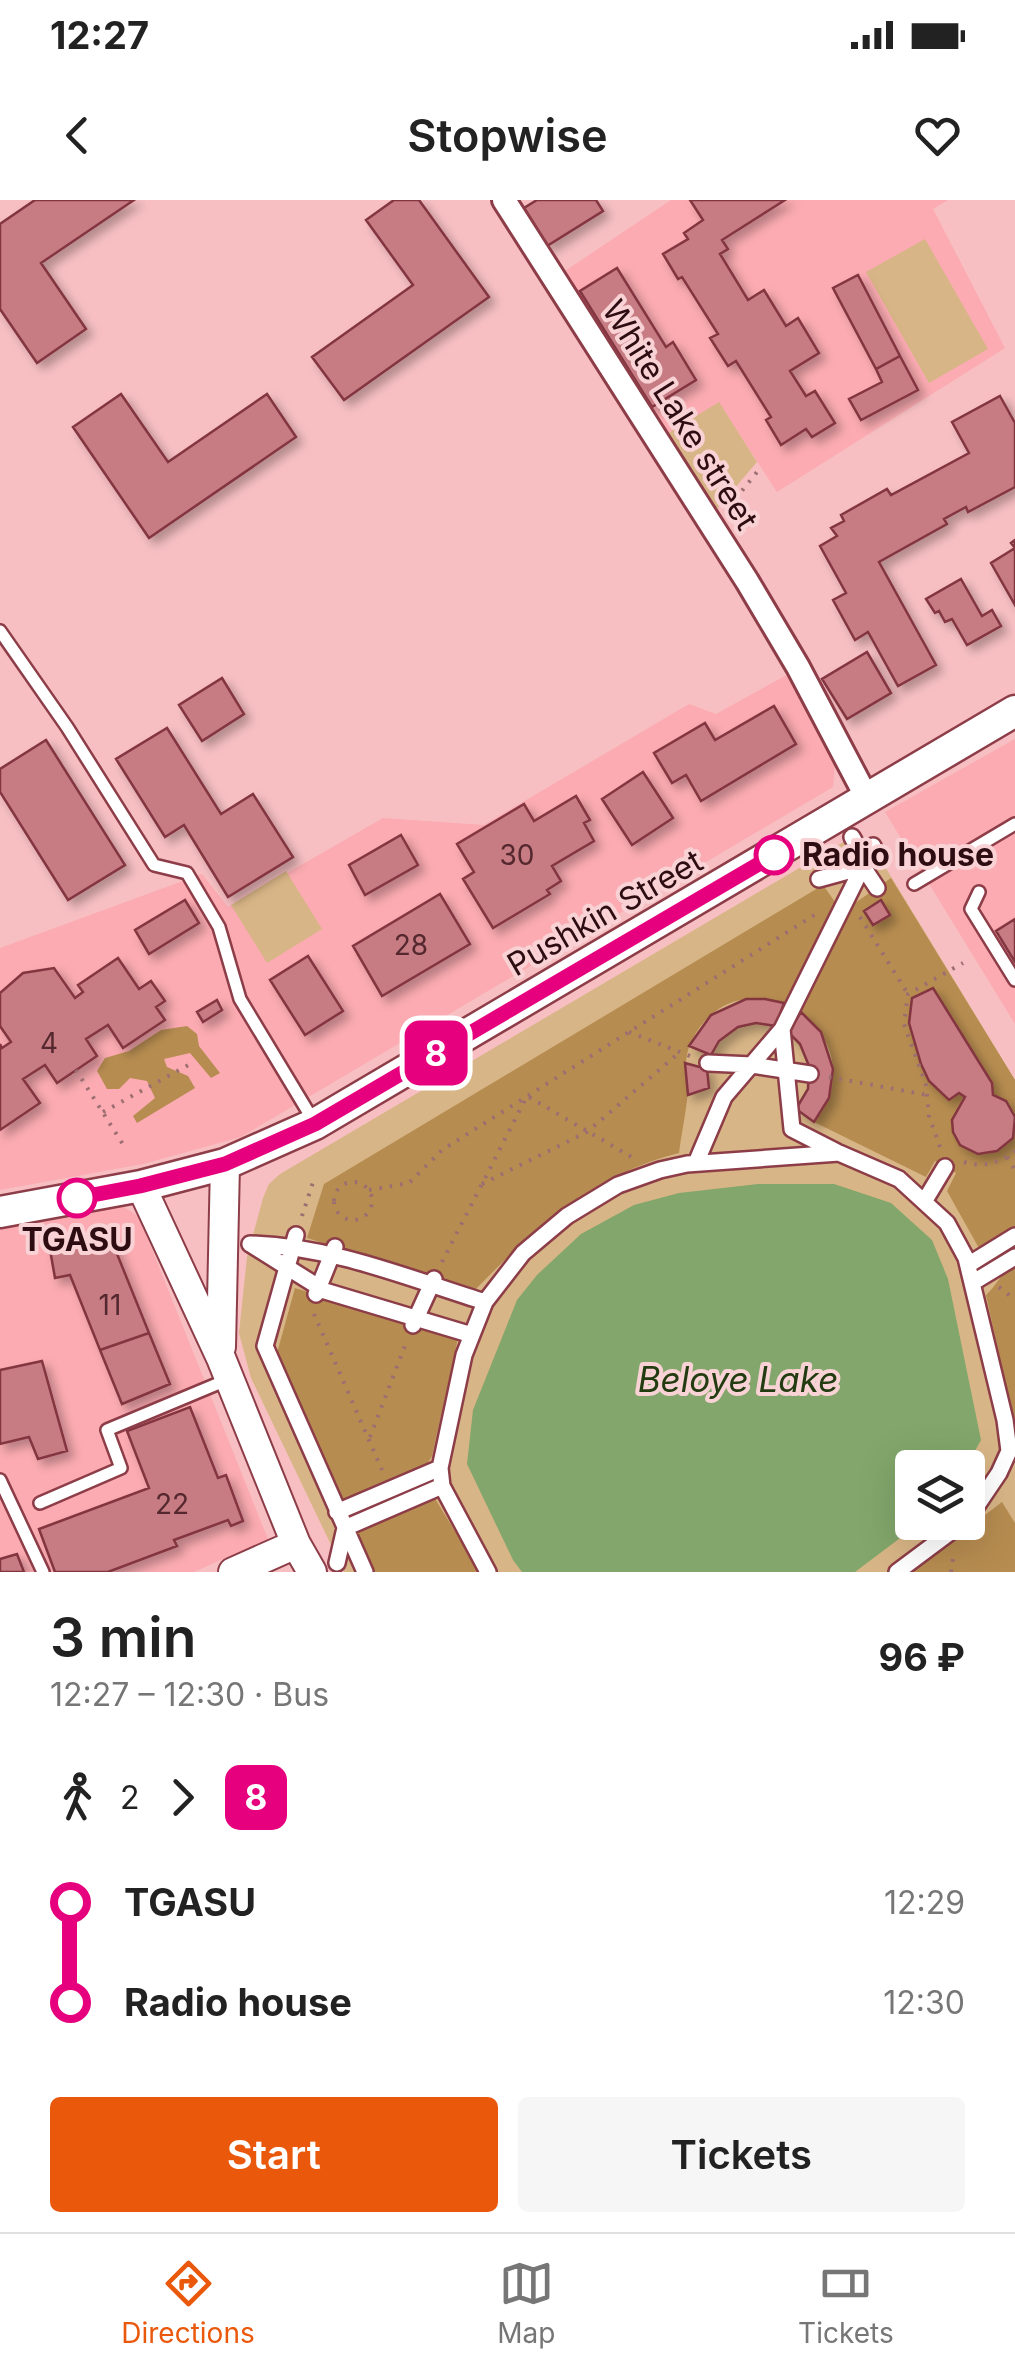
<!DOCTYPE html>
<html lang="en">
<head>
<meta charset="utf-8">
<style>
  :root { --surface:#fff; --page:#f6f6f6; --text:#222; --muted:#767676; --line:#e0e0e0; --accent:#ea580c }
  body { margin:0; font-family:Inter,sans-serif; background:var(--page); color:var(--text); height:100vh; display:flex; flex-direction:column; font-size:38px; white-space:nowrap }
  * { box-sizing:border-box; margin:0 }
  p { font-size:32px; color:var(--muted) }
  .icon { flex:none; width:55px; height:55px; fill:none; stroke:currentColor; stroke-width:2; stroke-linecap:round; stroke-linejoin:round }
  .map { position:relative; height:1372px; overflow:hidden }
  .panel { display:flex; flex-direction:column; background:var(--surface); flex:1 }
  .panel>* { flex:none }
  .badge { padding:0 20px; border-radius:15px; font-size:35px; line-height:65px }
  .fabs { position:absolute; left:895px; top:1250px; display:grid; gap:20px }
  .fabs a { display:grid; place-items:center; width:90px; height:90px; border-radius:10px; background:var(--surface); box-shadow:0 10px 40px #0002; font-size:50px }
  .map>.badge { position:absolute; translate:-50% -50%; box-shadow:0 0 0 5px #fff }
  .legs { display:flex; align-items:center; gap:15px; height:110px; padding:0 50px; font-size:32px }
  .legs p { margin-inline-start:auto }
  .headline { display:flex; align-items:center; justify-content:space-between; height:170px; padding:0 50px }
  h1 { font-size:55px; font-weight:600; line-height:75px }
  .button { display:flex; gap:20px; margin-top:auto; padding:20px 50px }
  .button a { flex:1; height:115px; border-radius:10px; background:var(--accent); color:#fff; font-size:40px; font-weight:600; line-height:115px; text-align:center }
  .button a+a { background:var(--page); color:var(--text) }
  ul { padding:0 50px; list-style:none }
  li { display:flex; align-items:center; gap:35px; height:100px; font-size:38px }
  li i { display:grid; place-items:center; width:15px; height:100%; margin:0 12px; background:currentColor }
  li i::after { content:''; width:25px; height:25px; margin:-12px; border:8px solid; border-radius:50%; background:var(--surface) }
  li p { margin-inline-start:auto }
  li:first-child i { background:linear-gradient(#0000 50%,currentColor 0) }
  li:last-child i { background:linear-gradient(currentColor 50%,#0000 0) }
  .status { display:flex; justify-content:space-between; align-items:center; height:70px; padding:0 50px; background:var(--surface); direction:ltr }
  .status svg { height:28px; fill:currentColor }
  header { display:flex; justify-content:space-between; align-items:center; height:130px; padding:0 50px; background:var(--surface); font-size:45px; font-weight:600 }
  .tab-bar { display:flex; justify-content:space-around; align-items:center; height:140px; border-top:2px solid var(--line); background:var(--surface); font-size:28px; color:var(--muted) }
  .tab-bar a { display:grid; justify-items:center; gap:5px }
  .tab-bar .on { color:var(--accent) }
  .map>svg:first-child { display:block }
  .built { fill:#fbabb1 }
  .green { fill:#d8b586; fill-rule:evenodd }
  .forest { fill:#b68c50 }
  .water { fill:#82a66b }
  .building { fill:#c67b82; stroke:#833540; stroke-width:2.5; filter:url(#shadow) }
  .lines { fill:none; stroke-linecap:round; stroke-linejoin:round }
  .service-casing { stroke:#8d3d48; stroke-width:16 }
  .pedestrian-casing { stroke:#8d3d48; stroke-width:20 }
  .minor-casing { stroke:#8d3d48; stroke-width:28 }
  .tertiary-casing { stroke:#8d3d48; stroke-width:32 }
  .secondary-casing { stroke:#8d3d48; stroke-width:35 }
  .path { stroke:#9c6e72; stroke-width:4; stroke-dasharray:2.5 8; stroke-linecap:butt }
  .service { stroke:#fff; stroke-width:11 }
  .pedestrian { stroke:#fff; stroke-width:15 }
  .minor { stroke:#fff; stroke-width:22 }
  .tertiary { stroke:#fff; stroke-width:28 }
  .secondary { stroke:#fff; stroke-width:30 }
  .line-1-casing { stroke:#fff; stroke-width:22 }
  .line-1 { stroke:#e6007e; stroke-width:15 }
  .stop-1-dot { fill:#fff; stroke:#e6007e; stroke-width:5 }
  .labels { text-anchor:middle; stroke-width:8; stroke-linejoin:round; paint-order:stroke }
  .number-label { font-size:28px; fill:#54282e }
  .street-label { font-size:32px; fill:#2e0d12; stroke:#f8d2d4 }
  .stop-label { font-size:32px; font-weight:bold; fill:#2e0d12; stroke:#f8d2d4; text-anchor:start }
  .water-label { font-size:35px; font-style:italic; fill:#223b10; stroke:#f8d2d4 }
</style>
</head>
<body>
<div class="status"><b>12:27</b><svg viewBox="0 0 49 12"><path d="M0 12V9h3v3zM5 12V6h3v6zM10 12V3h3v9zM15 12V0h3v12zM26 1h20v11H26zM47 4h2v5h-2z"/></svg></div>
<header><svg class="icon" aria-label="back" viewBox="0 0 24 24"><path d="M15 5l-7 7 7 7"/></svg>Stopwise<svg class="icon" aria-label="heart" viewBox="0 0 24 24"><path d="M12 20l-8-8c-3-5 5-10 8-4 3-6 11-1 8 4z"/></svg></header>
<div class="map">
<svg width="1015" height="1372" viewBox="0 0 1015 1372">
  <defs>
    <filter id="shadow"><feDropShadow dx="6" dy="6" stdDeviation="5" flood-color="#0004"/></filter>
  </defs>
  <rect width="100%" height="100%" fill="#f7bfc2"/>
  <!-- built -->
  <path class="built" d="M671 0H948L933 9 1005 148 777 292 719 203 667 234 562 73Z
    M792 472 835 565 833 587 823 593 241 937 143 964 0 990V748L202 674 228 707 383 618 484 625 689 504 716 514Z
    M1015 539V824L885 612Z
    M124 1007 139 1017 268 1339 194 1372H0V1027Z"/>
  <!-- green -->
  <path class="green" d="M925 39 988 149 929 183 866 72Z
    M719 202 757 262 716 310 667 234Z
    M852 637 870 642 1015 880V1372H344L251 1178 239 1133 247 1057 263 998 269 984 280 974ZM912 1268H968V1322H912Z
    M286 671 322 729 267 763 231 705Z"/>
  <!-- forest -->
  <path class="forest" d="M891 678 1015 880V1029L980 1050 947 991 956 973 935 961 926 977 814 922C885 831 739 745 692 840 681 862 689 879 687 900 685 918 681 936 679 953 594 974 534 1029 475 1090L307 1038 324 984 823 685 842 712Z
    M187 826 197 834 199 846 220 873 211 878 190 853 164 859 167 867 188 876 195 888 137 923 133 916 155 898 147 881 130 878 119 889H107L97 871 105 858 129 851 161 830Z
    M1015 1064V1218H1013L986 1095C997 1085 1002 1071 1015 1064Z
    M295 1088 458 1138 432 1256 424 1269 341 1303 277 1153Z
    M434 1297 480 1372H375L355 1330Z
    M1002 1302 1015 1323V1372H910Z"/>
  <!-- water -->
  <path class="water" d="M758 984H834L891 1003 932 1040 948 1079 981 1240 966 1267 912 1268V1322L920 1323 855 1372H522L513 1360 467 1264 473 1210 517 1100 537 1075 581 1034 634 1005 679 993Z"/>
  <!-- building -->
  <path class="building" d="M35 0H134L41 63 86 129 37 163 0 109V24Z
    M394 0H419L489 97 344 200 312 157 413 85 366 20Z
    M537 0H596L603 11 547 46 524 8Z
    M690 0H785L722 40 728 49 720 54 748 100 764 90 786 126 798 118 819 153 790 171 806 196 815 191 835 223 812 237 806 229 781 245 766 220 771 217 736 161 728 166 710 138 718 134 682 77 678 79 663 54 688 39 684 33 703 20Z
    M617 68 666 147 673 142 696 180 652 207 580 91Z
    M858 75 900 156 876 169 833 88Z
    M900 156 918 190 861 220 849 199 882 182 876 169Z
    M121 194 168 262 267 194 296 237 149 338 73 227Z
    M1000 196 1015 223V287L968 312 966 307 944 319 947 324 879 362 936 465 898 486 868 432 855 440 833 400 846 393 820 346 837 336 831 328 844 321 841 315 887 289 891 295 969 253 952 222Z
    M1015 340V405L991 363 1015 348 1011 343Z
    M961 379 982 416 992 410 1001 426 967 445 952 419 945 422 939 411 935 413 926 399Z
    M867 452 891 493 847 519 822 479Z
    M222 478 244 514 202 541 179 505Z
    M774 506 796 544 701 601 686 575 672 583 654 553 705 523 715 540Z
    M167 528 221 614 253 594 293 657 228 697 184 625 165 637 116 559Z
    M46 540 125 665 68 700 0 592V569Z
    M643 572 673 618 632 645 602 599Z
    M576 596 590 620 584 623 594 641 552 666 561 681 547 690 550 694 493 728 463 679 474 672 457 644 524 604 534 621Z
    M401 635 418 665 365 695 349 665Z
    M440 694 470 744 382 796 353 746Z
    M185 700 199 723 149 754 135 730Z
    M881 700 890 715 873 725 864 711Z
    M1015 719V762L996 731Z
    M308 756 343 811 305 835 270 780Z
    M118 758 139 789 151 781 165 801 156 807 165 820 123 848 108 825 86 839 97 856 57 883 45 865 23 879 40 903 0 930V844L2 848 11 842 0 826V793L23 773 54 768 75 798 83 792 78 785Z
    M933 788 992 883 993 895 1006 901 1015 917 1013 938 997 951 978 954 960 945 953 932 952 920 965 897 959 893 949 900 929 881 921 864 909 823 912 798Z
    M746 799H765L784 803 776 826 756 823 738 827 719 841 711 855 689 846 711 815Z
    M217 800 222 810 203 822 197 812Z
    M801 812 821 832 833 869 829 898 814 922 796 909 808 889 809 866 800 844 788 832Z
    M685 863 707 869 709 888 688 895Z
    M109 1034 149 1133 100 1150 70 1075 55 1078 49 1044Z
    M149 1133 170 1184 122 1204 100 1150Z
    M42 1161 67 1251 38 1259 29 1237 0 1244V1170Z
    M190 1207 218 1278 226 1275 243 1321 231 1326 228 1320 174 1340 177 1346 108 1372H55L39 1329 149 1288 127 1231Z
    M17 1354 24 1372H0V1359Z"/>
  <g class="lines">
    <!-- service casing -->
    <g class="service-casing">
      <path id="service" d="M0 431 67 527 154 665 187 673 219 727 240 799 313 920
        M914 684 1015 624
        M979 692 971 709 1015 780
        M0 1280 43 1372
        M40 1303 121 1268 107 1230 229 1179"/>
    </g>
    <!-- pedestrian casing -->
    <g class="pedestrian-casing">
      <path id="pedestrian" d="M852 637 861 653
        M819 679 863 667 877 688
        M782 829 792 929 837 952
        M708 863 752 865 810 874
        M696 963 724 897 782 829 873 646
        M924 1002 945 967
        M296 1035 265 1146 365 1372
        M250 1044C331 1046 408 1078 485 1102
        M250 1044 325 1091 472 1135
        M968 1065 1015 1036
        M972 1083 1015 1057
        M316 1094 335 1047
        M413 1125 434 1079
        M337 1312 440 1268
        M337 1363 345 1328 442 1286
        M488 1372 442 1286 440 1268 464 1155 485 1102 523 1053 567 1016 618 985 660 970 687 964 839 953 899 979 947 1023 966 1058 1005 1220 1009 1251 999 1273 968 1319
        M897 1372 964 1322"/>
    </g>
    <!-- minor casing -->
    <g class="minor-casing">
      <path id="minor" d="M504 0 747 381 798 467 868 600"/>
    </g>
    <!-- tertiary casing -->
    <g class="tertiary-casing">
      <path id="tertiary" d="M141 986 221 1158 296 1344 312 1372
        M221 1147 225 964
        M233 1372 296 1344"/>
    </g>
    <!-- secondary casing -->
    <g class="secondary-casing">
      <path id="secondary" d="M0 1012 141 986 225 964 315 924 1015 511"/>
    </g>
    <!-- path -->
    <path class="path" d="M729 307 761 267
      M860 717 908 794
      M629 832 690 856
      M76 870 124 946
      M829 877 927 895
      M103 912 192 863
      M940 947 929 916 926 885 904 824 908 794 963 763
      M1007 957 1015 970
      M964 962C983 968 999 963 1015 951
      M334 1001a19 19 0 1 1 38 0a19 19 0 1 1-38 0Z
      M482 984 587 932 680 852
      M369 990 409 983 442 950 816 714
      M302 1016 314 979
      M442 1062 527 896 635 959
      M999 1087 1015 1100
      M314 1114 382 1270
      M370 1237 406 1143
      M951 1372 954 1352"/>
    <!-- service -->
    <use href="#service" class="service"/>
    <!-- pedestrian -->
    <use href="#pedestrian" class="pedestrian"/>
    <!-- minor -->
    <use href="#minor" class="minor"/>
    <!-- tertiary -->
    <use href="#tertiary" class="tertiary"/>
    <!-- secondary -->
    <use href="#secondary" class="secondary"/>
  </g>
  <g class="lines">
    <!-- line-1 casing -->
    <g class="line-1-casing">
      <path id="line-1" d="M77 998 140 986 225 964 315 924 774 655"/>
    </g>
    <!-- line-1 -->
    <use href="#line-1" class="line-1"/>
  </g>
  <!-- markers -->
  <g class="stop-1-dot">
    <circle cx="774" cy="655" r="18"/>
    <circle cx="77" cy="998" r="18"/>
  </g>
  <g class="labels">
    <!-- number labels -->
    <g class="number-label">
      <text x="517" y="665">30</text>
      <text x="411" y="755">28</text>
      <text x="49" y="853">4</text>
      <text x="110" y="1115">11</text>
      <text x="172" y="1314">22</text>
    </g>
    <!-- street labels -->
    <g class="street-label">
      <text transform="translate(680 215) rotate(58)" y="11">White Lake street</text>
      <text transform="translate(605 713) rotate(-30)" y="11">Pushkin Street</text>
    </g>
    <!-- stop labels -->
    <g class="stop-label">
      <text x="802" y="666">Radio house</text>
      <text x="77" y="1051" text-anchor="middle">TGASU</text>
    </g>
    <!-- water labels -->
    <g class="water-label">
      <text x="738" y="1192">Beloye Lake</text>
    </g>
  </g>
</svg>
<div class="fabs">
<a><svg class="icon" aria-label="layers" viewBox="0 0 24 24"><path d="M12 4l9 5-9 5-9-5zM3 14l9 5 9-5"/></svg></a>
</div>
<b class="badge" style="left:436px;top:853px;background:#e6007e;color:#fff">8</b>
</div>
<section class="panel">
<div class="headline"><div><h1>3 min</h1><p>12:27 – 12:30 · Bus</p></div><b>96 ₽</b></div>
<div class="legs"><svg class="icon" aria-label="walk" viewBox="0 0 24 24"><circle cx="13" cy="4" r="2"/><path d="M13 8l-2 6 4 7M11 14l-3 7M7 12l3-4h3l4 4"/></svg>2<svg class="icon" aria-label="forward" viewBox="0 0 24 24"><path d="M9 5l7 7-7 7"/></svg><b class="badge" style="background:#e6007e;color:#fff">8</b></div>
<ul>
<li><i style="color:#e6007e"></i><b>TGASU</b><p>12:29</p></li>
<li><i style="color:#e6007e"></i><b>Radio house</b><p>12:30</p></li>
</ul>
<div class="button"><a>Start</a><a>Tickets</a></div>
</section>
<nav class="tab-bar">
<a class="on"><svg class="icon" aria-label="directions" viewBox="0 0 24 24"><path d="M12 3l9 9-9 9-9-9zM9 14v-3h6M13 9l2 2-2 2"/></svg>Directions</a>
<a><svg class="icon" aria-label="map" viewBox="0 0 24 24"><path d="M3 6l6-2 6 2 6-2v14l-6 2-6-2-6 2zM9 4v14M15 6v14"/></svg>Map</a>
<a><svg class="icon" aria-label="tickets" viewBox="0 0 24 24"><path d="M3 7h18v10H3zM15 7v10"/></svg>Tickets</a>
</nav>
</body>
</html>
